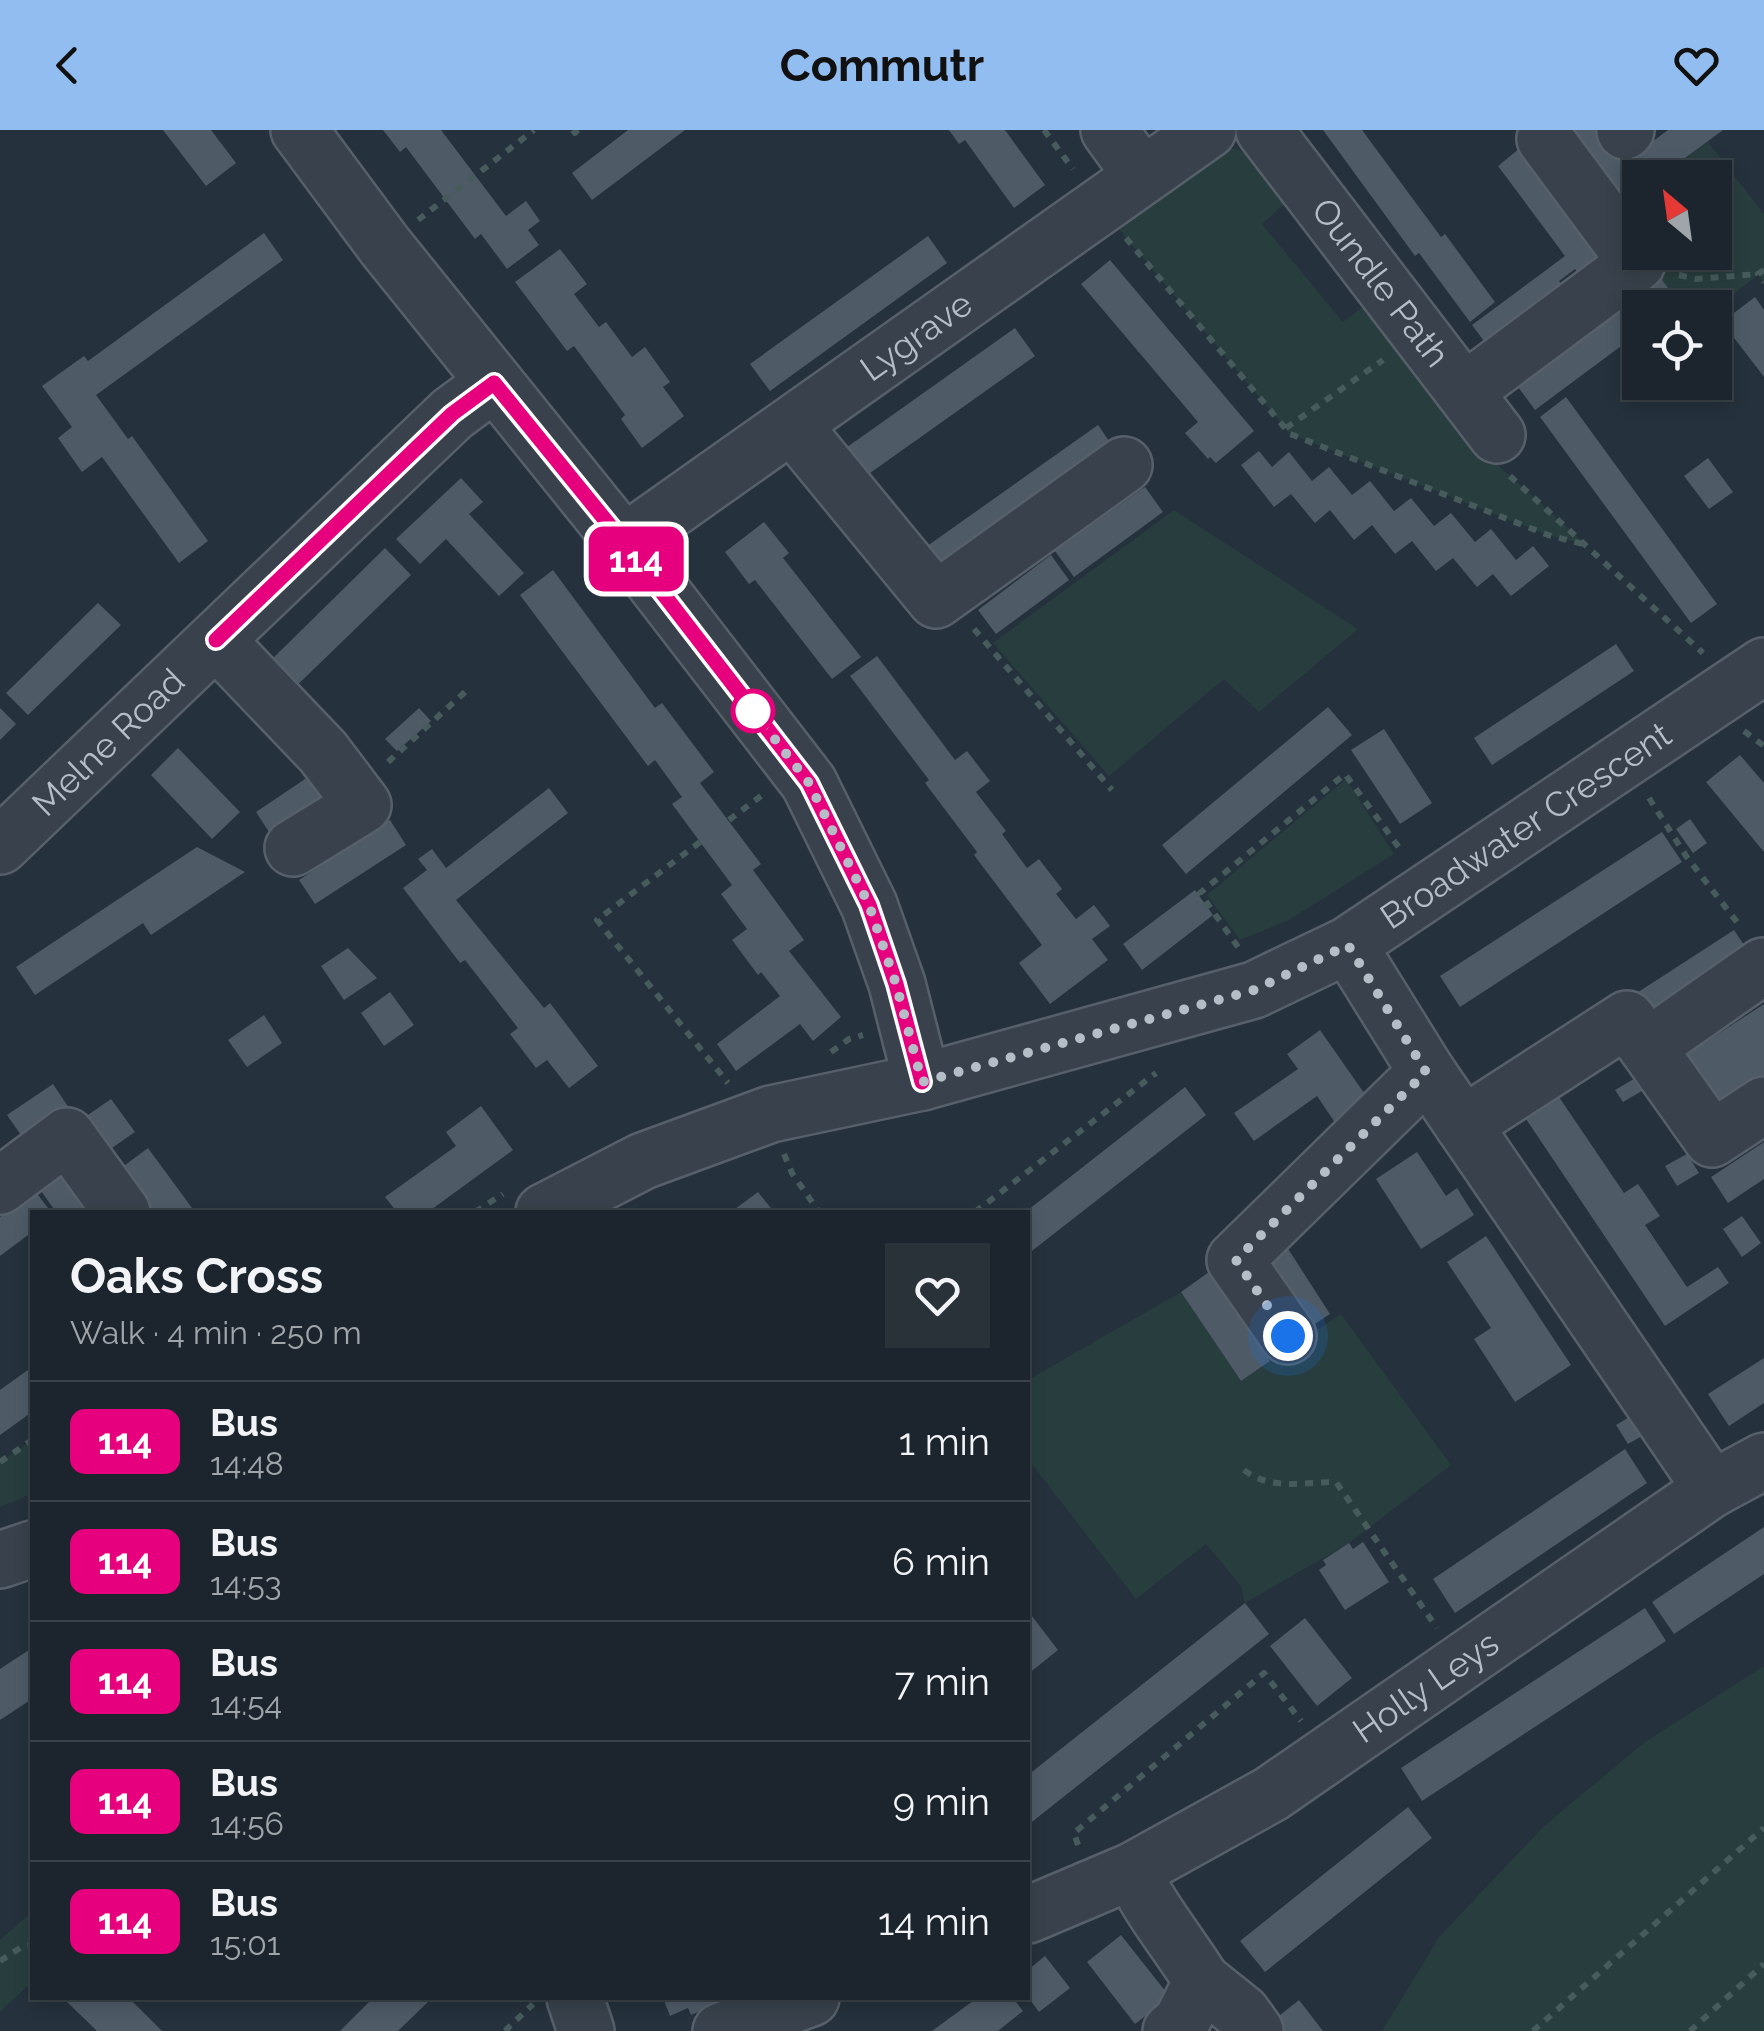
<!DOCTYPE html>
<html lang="en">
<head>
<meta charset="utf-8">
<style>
  :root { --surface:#1c252d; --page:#293139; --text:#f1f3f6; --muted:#a0a5aa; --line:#3a4249; --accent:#91bdf0 }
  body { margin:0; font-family:Raleway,sans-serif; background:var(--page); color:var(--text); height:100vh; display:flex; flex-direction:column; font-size:38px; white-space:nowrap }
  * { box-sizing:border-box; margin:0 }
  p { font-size:32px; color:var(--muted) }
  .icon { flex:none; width:55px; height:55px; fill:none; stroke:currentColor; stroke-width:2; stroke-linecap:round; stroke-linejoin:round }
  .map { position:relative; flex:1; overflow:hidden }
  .details { position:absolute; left:30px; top:1080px; width:1000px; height:790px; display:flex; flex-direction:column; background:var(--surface); border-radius:0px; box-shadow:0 5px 15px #0003,0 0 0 2px var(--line) }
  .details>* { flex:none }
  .badge { padding:0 20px; border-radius:15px; font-size:35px; line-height:65px }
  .needle { width:65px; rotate:331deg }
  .tools { position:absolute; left:1622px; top:30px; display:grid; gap:20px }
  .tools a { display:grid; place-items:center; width:110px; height:110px; border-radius:0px; background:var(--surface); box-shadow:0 5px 15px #0003,0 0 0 2px var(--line); font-size:50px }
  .you { position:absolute; width:50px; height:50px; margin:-25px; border:8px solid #fff; border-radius:50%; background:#1a73e8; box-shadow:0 0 0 15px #1a73e833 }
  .map>.badge { position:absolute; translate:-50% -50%; box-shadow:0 0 0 5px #fff }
  .round { display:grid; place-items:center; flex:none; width:105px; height:105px; border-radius:0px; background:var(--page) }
  .summary { display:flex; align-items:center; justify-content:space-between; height:170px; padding:0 40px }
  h1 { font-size:48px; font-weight:700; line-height:75px }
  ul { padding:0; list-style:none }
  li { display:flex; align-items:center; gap:30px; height:120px; padding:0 40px; border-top:2px solid var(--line) }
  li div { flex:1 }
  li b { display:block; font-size:38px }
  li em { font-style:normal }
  li .badge { min-width:110px; font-weight:700; text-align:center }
  header { display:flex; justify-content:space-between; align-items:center; height:130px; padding:0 40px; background:var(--accent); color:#111; font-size:45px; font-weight:700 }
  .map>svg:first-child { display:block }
  .green { fill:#283e3e }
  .building { fill:#4e5b67 }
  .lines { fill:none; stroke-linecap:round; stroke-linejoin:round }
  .minor-casing { stroke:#57606a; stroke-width:60 }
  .path { stroke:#475b5c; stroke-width:6; stroke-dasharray:8 8; stroke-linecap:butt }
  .minor { stroke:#39424c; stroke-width:55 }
  .line-casing { stroke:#fff; stroke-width:22 }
  .line { stroke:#e6007e; stroke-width:15 }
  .walk { stroke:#b5bdc7; stroke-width:10; stroke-dasharray:0 18 }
  .stop-dot { fill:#fff; stroke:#e6007e; stroke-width:5 }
  .labels { text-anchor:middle; stroke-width:8; stroke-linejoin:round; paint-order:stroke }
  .street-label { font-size:35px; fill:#b5bdc7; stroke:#1e2731 }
</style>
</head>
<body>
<header><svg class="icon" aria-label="back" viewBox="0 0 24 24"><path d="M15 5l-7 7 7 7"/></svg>Commutr<svg class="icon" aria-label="heart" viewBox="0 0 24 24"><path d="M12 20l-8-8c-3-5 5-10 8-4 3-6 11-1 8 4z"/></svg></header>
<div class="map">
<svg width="1764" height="1901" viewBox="0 0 1764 1901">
  <rect width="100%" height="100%" fill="#25313c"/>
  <!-- green -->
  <path class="green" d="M1708 12 1764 84V152L1758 145 1730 167 1679 173 1660 147C1678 120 1685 123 1715 122V48H1658Z
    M1235 18 1261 32 1290 69 1262 94 1343 192 1376 167 1481 320 1587 415 1548 405 1290 304 1112 91 1202 29Z
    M1174 380 1358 499 1259 582 1224 549 1109 646 993 513Z
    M1346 649 1394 724 1289 790 1240 810 1207 765Z
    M1181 1162 1241 1251 1341 1184 1451 1335 1349 1413 1245 1473 1241 1456 1206 1414 1136 1469 1028 1329V1250Z
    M32 1310V1364L0 1377V1332Z
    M1764 1536V1901H1382L1440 1806 1544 1696 1645 1612Z
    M32 1782V1852L0 1882V1810Z"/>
  <!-- building -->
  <path class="building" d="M163 0H211L236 33 206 56Z
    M383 0H441L506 86 526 71 540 91 528 100 539 115 507 139 481 104 475 109 406 17 400 22Z
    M628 0H685L592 70 572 43Z
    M949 0H1005L1045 55 1014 78 965 10 959 14Z
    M1323 0H1362L1441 107 1445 104 1495 172 1470 192 1419 123 1415 126Z
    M1574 0H1614L1633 26 1668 0H1723L1658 48H1640V90Z
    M1520 18 1605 131 1582 148 1575 139 1559 151 1567 162 1490 219 1472 195 1565 126 1498 36Z
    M264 103 283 130 96 265 128 309 132 306 208 411 179 433 102 327 82 342 58 308 72 297 42 256 84 226 88 231Z
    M928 106 947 133 770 261 750 234Z
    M560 119 587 154 574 164 599 197 606 192 632 227 645 217 670 252 663 257 684 286 642 318 621 289 625 285 574 216 567 221 515 152Z
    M1110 130 1254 301 1216 333 1210 327 1208 329 1185 303 1198 292 1081 154Z
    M1660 147 1679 173 1673 178H1640V202L1535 280 1516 254Z
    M1755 167 1764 180V247L1722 192Z
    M1015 198 1035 226 856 353 836 325Z
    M1566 267 1717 474 1691 493 1540 287Z
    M1098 295 1116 321 940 444 923 419Z
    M1259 321 1272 337 1289 322 1312 351 1329 337 1352 365 1370 351 1394 381 1411 368 1434 396 1451 383 1475 412 1491 399 1516 430 1533 416 1549 436 1511 466 1493 444 1477 457 1453 428 1436 441 1412 411 1395 424 1372 395 1354 410 1330 380 1315 393 1291 364 1274 377 1241 335Z
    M1708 328 1733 362 1709 379 1684 346Z
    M461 348 483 372 469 384 524 443 499 466 446 409 420 434 396 409Z
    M1145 357 1163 382 1074 447 1055 421Z
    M764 392 789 423 783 428 861 527 832 549 755 450 749 454 725 422Z
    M385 418 411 445 286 566 261 540Z
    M1051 425 1069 450 996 504 978 480Z
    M553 440 655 578 662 573 714 642 700 653 761 734 753 740 804 810 789 821 841 887 813 911 800 894 736 941 717 914 780 866 761 842 758 845 732 810 747 799 721 764 732 755 672 674 682 667 655 630 648 636 520 465Z
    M98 473 121 495 28 585 6 563Z
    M1616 514 1634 541 1492 635 1474 608Z
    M877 526 955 630 967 621 990 651 976 662 1006 701 1002 704 1027 738 1039 729 1062 759 1056 764 1076 789 1094 775 1110 796 1092 809 1108 830 1050 874 1019 833 1042 815 974 725 977 722 925 653 929 650 850 546Z
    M1328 577 1352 605 1186 744 1162 715Z
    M0 578 16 594 0 610Z
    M419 578 431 591 397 621 385 609Z
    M1384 599 1432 673 1400 694 1351 620Z
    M178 618 240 682 212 709 151 645Z
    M1740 625 1764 653V722L1706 652Z
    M320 639 337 664 273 708 256 682Z
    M549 658 568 683 456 770 544 878 550 873 598 936 569 958 547 930 536 938 510 904 518 898 465 830 460 833 403 758 427 740 418 729 432 719 446 738Z
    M1690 689 1707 713 1693 723 1676 699Z
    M390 690 406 715 315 774 299 750Z
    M1662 702 1682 732 1460 877 1440 846Z
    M197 717 245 742 151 805 143 793 35 865 16 837Z
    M1195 760 1213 785 1142 840 1123 814Z
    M1734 800 1750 824 1645 892 1629 868Z
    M348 818 377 848 344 870 321 836Z
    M390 862 414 895 384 916 361 883Z
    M1764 874V946L1701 987 1669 936Z
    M264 885 282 913 247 937 228 910Z
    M1320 900 1369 970 1336 994 1317 966 1254 1011 1234 983 1298 939 1287 924Z
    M1644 943 1652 955 1623 972 1615 960Z
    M53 954 71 981 25 1011 7 985Z
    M1185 957 1206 985 1028 1124V1080Z
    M1559 967 1624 1063 1638 1054 1660 1086 1645 1095 1687 1157 1718 1137 1729 1153 1665 1196 1526 989Z
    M111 969 135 1002 109 1020 85 987Z
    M481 976 513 1020 428 1082H397L385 1067 456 1016 446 1002Z
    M1764 1012V1049L1728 1073 1711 1047Z
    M148 1018 195 1082H154L121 1038Z
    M1417 1022 1446 1066 1457 1058 1474 1085 1421 1119 1376 1049Z
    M1687 1024 1699 1043 1677 1056 1665 1036Z
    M63 1041 92 1082H56L39 1058Z
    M35 1061 51 1082H32V1102L0 1126V1087Z
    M758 1062 774 1082H731Z
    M1742 1086 1761 1113 1742 1127 1723 1099Z
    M1486 1106 1571 1235 1515 1272 1474 1209 1491 1198 1447 1132Z
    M1283 1111 1330 1184 1304 1201 1256 1129Z
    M1209 1142 1270 1231 1241 1251 1181 1162Z
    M1764 1228V1273L1729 1296 1708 1264Z
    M32 1237V1282L0 1305V1260Z
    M1631 1286 1642 1306 1628 1314 1616 1295Z
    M1625 1319 1647 1353 1455 1483 1433 1449Z
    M1764 1397V1444L1674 1504 1652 1472Z
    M1363 1412 1389 1452 1345 1480 1319 1440 1326 1435 1323 1430 1349 1413 1353 1419Z
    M1245 1473 1269 1504 1028 1695V1645Z
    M1645 1478 1666 1511 1422 1671 1401 1638Z
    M1028 1481 1058 1520 1028 1544Z
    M1305 1488 1352 1548 1317 1576 1270 1516Z
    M32 1518V1569L0 1590V1539Z
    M1408 1677 1432 1708 1265 1842 1240 1811Z
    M1121 1805 1170 1867 1135 1894 1087 1832Z
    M1045 1826 1070 1858 1039 1882 1028 1867V1840Z
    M63 1868H129L162 1901H97Z
    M373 1868H432L398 1901H340Z
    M663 1868H722L724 1871 691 1885 688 1878 670 1886Z
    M977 1868H1013L1023 1881 998 1901H932Z
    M1299 1870 1323 1901H1276L1270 1893Z"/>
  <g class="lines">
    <!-- minor casing -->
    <g class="minor-casing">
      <g id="minor">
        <path d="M299 0 385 116 624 413 809 653 869 775 897 854 922 952"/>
        <path d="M1109 0 1142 46"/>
        <path id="s1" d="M1264 0 1497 305"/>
        <path d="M1625 1 1626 0"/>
        <path d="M1465 261 1637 133 1545 9"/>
        <path d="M793 296 936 470 1124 335"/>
        <path id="s2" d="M624 413 1208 0"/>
        <path d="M216 510 323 622 363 675 293 718"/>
        <path id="s3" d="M0 716 452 284 494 253"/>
        <path d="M1348 815 1427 942 1712 1359"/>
        <path d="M1647 917 1763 836"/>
        <path d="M1463 995 1627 889 1712 1009 1764 975"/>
        <path d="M0 1056 67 1006 122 1082"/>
        <path id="s4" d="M544 1082 643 1031 771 984 922 952 1254 860 1348 815 1764 536"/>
        <path d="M1288 1206 1235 1130 1427 942"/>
        <path d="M0 1430 32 1419"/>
        <path d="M1132 1741C1151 1781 1179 1814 1202 1851L1182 1891 1171 1901"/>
        <path id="s5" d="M1028 1785 1132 1741 1271 1664 1712 1359 1764 1331"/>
        <path d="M1202 1851 1242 1883 1255 1901"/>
        <path d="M575 1868 586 1901"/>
        <path d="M721 1901 811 1868"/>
      </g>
    </g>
    <!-- path -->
    <path class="path" d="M573 0 575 3 578 0
      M1044 0 1073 39
      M418 90 534 0
      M1126 108 1290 304 1548 405 1587 415
      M1764 140 1758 144 1764 152
      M1679 145 1696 149 1758 144
      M1286 298 1383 230
      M1510 346 1703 523
      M974 499 1112 660
      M1744 601 1764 616
      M388 632 465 562
      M1649 668 1686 726 1740 796
      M729 690 765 663
      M700 712 597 790 728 953
      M1238 817 1200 763 1345 644 1403 723
      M831 922 849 909 863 905
      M784 1024 792 1043 819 1082
      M475 1082 503 1064
      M975 1082 1156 943
      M0 1332 32 1310
      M1244 1340C1271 1361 1304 1352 1336 1352L1437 1498
      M1078 1715 1074 1703 1264 1543 1301 1591
      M0 1831 23 1816 32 1815
      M505 1901 533 1874
      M1533 1901 1764 1698
      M1690 1901 1764 1834"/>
    <!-- minor -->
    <use href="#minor" class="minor"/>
  </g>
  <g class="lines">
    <!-- line casing -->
    <g class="line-casing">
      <path id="line" d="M216 510 452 284 494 253 624 413 809 653 869 775 896 854 922 952"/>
    </g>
    <!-- line -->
    <use href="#line" class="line"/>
    <!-- walk -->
    <path class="walk" d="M753 581 809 653 869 775 896 854 922 952 1254 860 1348 815 1426 942 1236 1130 1288 1206"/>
  </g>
  <!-- markers -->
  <circle class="stop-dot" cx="753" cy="581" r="20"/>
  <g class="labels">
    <!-- street labels -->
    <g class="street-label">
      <text dy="12" stroke="none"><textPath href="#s1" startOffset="192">Oundle Path</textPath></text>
      <text dy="12" stroke="none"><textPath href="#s2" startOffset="358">Lygrave</textPath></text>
      <text dy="12" stroke="none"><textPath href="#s3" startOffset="150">Melne Road</textPath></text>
      <text dy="12" stroke="none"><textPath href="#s4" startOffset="1065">Broadwater Crescent</textPath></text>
      <text dy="12" stroke="none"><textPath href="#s5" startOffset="460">Holly Leys</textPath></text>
    </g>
  </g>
</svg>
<div class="tools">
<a><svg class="needle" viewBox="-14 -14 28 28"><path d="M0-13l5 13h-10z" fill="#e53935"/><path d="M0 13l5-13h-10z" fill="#a0a5aa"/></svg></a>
<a><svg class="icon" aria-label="locate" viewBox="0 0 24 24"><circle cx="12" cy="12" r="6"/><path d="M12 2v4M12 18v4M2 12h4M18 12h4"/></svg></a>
</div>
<div class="you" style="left:1288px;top:1206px"></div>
<b class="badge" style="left:636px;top:429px;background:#e6007e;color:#fff">114</b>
<section class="details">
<div class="summary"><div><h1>Oaks Cross</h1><p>Walk · 4 min · 250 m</p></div><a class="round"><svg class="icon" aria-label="heart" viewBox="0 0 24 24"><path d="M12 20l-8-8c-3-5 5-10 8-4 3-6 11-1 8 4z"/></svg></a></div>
<ul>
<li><span class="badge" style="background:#e6007e;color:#fff">114</span><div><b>Bus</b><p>14:48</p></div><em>1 min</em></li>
<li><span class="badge" style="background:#e6007e;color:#fff">114</span><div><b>Bus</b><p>14:53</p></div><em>6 min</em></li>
<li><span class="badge" style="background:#e6007e;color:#fff">114</span><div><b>Bus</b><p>14:54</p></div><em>7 min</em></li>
<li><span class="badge" style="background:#e6007e;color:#fff">114</span><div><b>Bus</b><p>14:56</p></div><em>9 min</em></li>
<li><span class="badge" style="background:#e6007e;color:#fff">114</span><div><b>Bus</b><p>15:01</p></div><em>14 min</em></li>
</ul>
</section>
</div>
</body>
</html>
